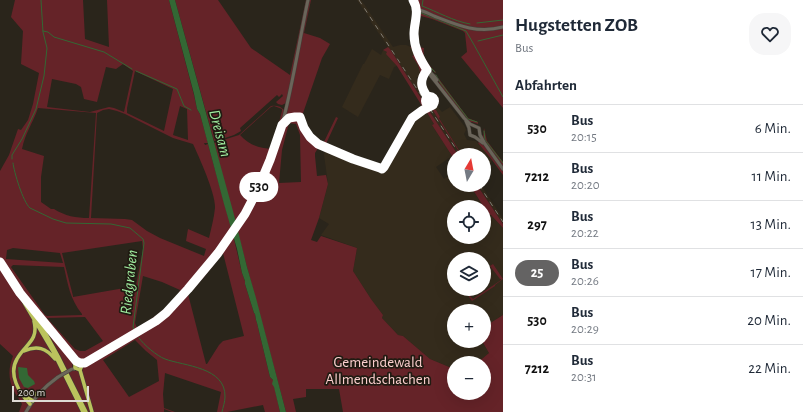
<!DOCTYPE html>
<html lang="de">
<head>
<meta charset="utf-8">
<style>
  :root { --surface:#fff; --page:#f6f6f7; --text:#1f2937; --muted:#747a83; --line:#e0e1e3 }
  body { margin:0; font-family:"Alegreya Sans",sans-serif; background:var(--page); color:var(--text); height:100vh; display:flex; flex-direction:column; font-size:15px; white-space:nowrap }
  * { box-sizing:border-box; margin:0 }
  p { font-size:13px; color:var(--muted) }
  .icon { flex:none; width:22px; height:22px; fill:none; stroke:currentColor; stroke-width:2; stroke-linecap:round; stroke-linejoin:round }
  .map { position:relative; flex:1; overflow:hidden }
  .panel { display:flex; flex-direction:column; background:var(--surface); width:300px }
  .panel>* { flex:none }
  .badge { padding:0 8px; border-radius:13px; font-size:14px; line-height:26px }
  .needle { width:26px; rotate:10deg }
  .fabs { position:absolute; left:447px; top:148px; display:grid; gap:8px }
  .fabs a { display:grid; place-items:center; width:44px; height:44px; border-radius:50%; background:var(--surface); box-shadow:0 4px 16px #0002; font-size:20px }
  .scale { position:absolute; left:12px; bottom:10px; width:77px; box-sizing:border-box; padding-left:4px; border:2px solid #dedbd5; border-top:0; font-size:11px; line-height:14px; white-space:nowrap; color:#dedbd5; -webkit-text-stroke:3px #201b12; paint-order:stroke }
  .map>.badge { position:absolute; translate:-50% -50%; box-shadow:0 0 0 2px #fff }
  h2 { padding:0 12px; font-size:15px; line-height:36px }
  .round { display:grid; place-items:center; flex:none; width:42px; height:42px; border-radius:16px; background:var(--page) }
  .overview { display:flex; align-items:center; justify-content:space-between; height:68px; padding:0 12px }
  h1 { font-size:19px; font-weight:700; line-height:30px }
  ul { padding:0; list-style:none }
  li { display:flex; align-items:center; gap:12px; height:48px; padding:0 12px; border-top:1px solid var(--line) }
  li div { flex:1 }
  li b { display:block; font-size:15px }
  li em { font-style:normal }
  li .badge { min-width:44px; font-weight:700; text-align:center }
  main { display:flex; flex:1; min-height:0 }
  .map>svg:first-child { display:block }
  .built { fill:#342b1c; fill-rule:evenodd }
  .green { fill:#652328; fill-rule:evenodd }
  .water { fill:#336834 }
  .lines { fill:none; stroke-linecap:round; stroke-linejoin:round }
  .stream { stroke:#336834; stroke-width:1 }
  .secondary-casing { stroke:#433f38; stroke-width:4 }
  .primary-casing { stroke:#433f38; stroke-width:4 }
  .highway-casing { stroke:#433f38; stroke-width:4.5 }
  .secondary { stroke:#6b655a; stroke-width:3 }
  .primary { stroke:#9b9d5c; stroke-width:3 }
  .highway { stroke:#bbc35d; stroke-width:3.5 }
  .rail { stroke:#817c74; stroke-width:1; stroke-dasharray:5 5; stroke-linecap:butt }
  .secondary-bridge-casing { stroke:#433f38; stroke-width:4; stroke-linecap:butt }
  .secondary-bridge { stroke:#6b655a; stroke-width:3 }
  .line-casing { stroke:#fff; stroke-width:9 }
  .line { stroke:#fff; stroke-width:6 }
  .stop-dot { fill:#fff; stroke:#fff; stroke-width:2 }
  .labels { text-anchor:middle; stroke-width:3.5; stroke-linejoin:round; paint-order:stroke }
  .park-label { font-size:15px; fill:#fccfce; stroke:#201b12 }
  .water-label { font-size:16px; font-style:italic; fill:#9eeb9e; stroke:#201b12 }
</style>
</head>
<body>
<main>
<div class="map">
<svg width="503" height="412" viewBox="0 0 503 412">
  <rect width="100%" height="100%" fill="#2a251b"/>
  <!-- built -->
  <path class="built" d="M357 0H361L364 4 370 13 393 47 400 45H406L411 47 410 48H412L414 55 412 56 418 65 420 72 422 75 419 77 420 78 419 79 417 77 416 78 419 84 417 85 421 92 422 91 423 94V95L428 102V104H430L431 106 436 105 442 112 450 107 465 127 466 130 464 134 467 140 476 141 478 143 492 160 484 178V155H462L439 118 440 117 432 109 461 155H458L428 109 426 110V111L434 124 432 125 452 156 436 167 444 179 454 172V185H471L473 190 483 207H454V237H484V208L488 214 491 215 503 228V315L484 327V311H454V341H482L489 353 477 363H454V369L430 359 403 336 398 335 382 318 383 315 371 299 353 271 357 248 321 235 329 224 319 218 328 184 324 155 325 149 335 153 336 150 380 166H383L411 116 423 107H424L423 100 414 88 399 63 371 22V20ZM454 259H484V289H454Z
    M372 49 381 55 383 50 387 52 397 66 394 67 389 79 380 75 358 117 342 107 363 64H364Z
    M477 185H481L503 219V224Z"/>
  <!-- green -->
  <path class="green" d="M15 0H83L85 39 109 47 107 0H169L194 95 197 109 200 114 208 143H204L205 145 208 144 232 231 227 239 191 283 168 309 154 321 84 360C80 361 78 361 75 359L37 310 0 259V171L9 155 18 129 21 130 28 120 33 104 39 73 21 64 23 31 11 17ZM123 64 133 71 124 112 114 108 109 107 90 112 47 107 52 79 76 84 81 87 84 99 97 102 106 67 116 69ZM135 71 173 89 164 131 127 113V108ZM180 106 187 109 188 140 173 135ZM38 108 96 113 89 218C76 218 65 216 54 209H51L41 202V177L44 156 22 149C25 133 33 123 38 108ZM109 109 117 111 125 114 173 138 193 144C199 157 216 194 215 208 214 218 211 229 209 238L188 229 186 241 206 249 204 256 160 238 147 231 132 220 125 219 91 218 97 113 103 110ZM142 241 143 249 136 286 73 297V296L62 253ZM13 248 60 253 63 263 6 259 7 250ZM13 265 64 267C68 285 70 299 82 314V315L47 316 45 315 11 267ZM143 276 162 282 180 290C177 302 148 322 137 328L135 323ZM85 317 103 341 85 351H80L75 349 47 318Z
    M175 0H218L251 48 290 75 306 0H311L304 33 320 38 330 44 322 58 302 116C308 127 312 138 323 144L336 117 338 118 325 146 317 142 315 146 318 148 315 153V156L317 176 326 175 328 184 319 218 311 240 317 242 321 236 357 248 353 271 371 299 383 315 382 318 398 335 403 336 430 359 454 369V393H484V363H477L489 353 482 341H484V327L503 315V412H343L339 389H306V397L293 399 296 412H286L237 230 245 216 244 213 236 226 214 143 218 141 217 140 214 141ZM282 94 283 96 276 102 278 104 282 105 286 103 284 110C281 106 276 105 271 106L239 135 220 141 219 140 234 135 241 131 240 128 277 95 279 97ZM274 106 282 109V111L272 149C258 148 249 145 240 135L271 107ZM289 123 296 124 300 135 301 182 279 183 282 150Z
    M416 0H503V108L461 57 467 52 465 33 463 31 432 19 421 16 420 8Z
    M388 47 390 49 426 106 423 107 422 106 397 66 386 54 387 52 383 50Z
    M411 47H413C416 55 421 62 424 70L420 72 418 65 412 56 414 55 412 48H410Z
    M418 47 424 48C422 59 429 65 436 72L435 73 423 59Z
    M435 74 436 75 468 118 478 122V124L472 122 470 123C461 113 438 85 435 74Z
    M428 109 458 155H454V159L432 125 434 124 426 111V110Z
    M432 109 436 110 440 117 439 118 462 155H461Z
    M484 128 487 141 503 162V175L492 160 478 143 483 138Z
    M471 185H477L503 224V228L491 215 488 214 473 190Z
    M233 235 242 273 245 281V284L254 313 255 314 256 320 257 323 270 377 273 380 280 412H265L263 405 227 412H217L221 392 165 373 163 394 164 408 175 412H172L164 409V412H93L82 371 84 366 118 345 154 325 165 316 214 261ZM223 253 244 336 223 341 219 345 207 364H206L188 294 204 277ZM135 340 146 351 157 360 159 381 129 397 103 360Z
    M0 264 51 350 81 412H19L22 404C20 400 17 397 15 393 8 380 8 369 13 356L0 344Z
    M493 264 503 279 495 285V286L472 301 469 297V295L473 299 501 280V279H500L490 266Z
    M38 316 74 362 72 366 75 371 77 370 80 374 90 412H88L60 355Z"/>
  <!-- water -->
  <path class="water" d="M169 0H175L233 211 247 267 256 298 286 412H280L274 387 272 384 273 380 270 377 257 323 256 320 255 314 254 313 245 284V281L242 273 237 249 224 204 200 114 197 109 194 94Z
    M18 367 27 368 28 375 34 381 35 384 28 388 24 387 19 378Z"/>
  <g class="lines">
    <!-- stream -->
    <path class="stream" d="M423 0 422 6C438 12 453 21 470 24
      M421 12V13L466 31 473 43 503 97
      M477 23 503 20
      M43 31 48 32 54 37 104 52 132 69
      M478 41 503 35
      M423 55 427 64 435 72
      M136 71 177 89 184 106 191 110
      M436 75 440 82 466 116 468 119 477 122
      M484 131 485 140 503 163
      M12 159V155L22 139 36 109 44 76 47 48 43 32 41 0
      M13 163C14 172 23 202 30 208L53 219 66 223 111 224 130 228 143 239 144 243 133 327 134 329
      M139 338C144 345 157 356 165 359 184 366 226 367 225 397 225 402 223 407 222 412"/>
    <!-- secondary casing -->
    <g class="secondary-casing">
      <path id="secondary" d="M413 0C422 14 411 33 416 49 418 56 422 63 427 69 430 73 433 74 437 80
        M417 9C423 11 428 13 434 16 457 25 477 34 503 27
        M428 71 431 76 464 118 470 124 479 128 480 135 485 144 503 169
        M466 121 469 128 470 135 475 137 483 143
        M74 369 146 328C166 315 182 297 198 278 237 234 267 182 282 125 293 84 299 42 308 0
        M26 412C34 397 44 387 58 377"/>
    </g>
    <!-- primary casing -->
    <g class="primary-casing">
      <path id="primary" d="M0 262 20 293"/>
    </g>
    <!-- highway casing -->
    <g class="highway-casing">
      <path id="highway" d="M20 293 25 304 54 353 83 412
        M29 303 58 356 86 412
        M34 309 75 361 80 363H85
        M24 351C37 345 46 348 55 359
        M75 361V368L80 370
        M82 365 80 370 92 412
        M23 393 33 401
        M26 395H30L39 393
        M30 404C19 393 8 374 17 359 25 344 39 341 34 321"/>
    </g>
    <!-- secondary -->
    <use href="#secondary" class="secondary"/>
    <!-- primary -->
    <use href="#primary" class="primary"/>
    <!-- highway -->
    <use href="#highway" class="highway"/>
    <!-- rail -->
    <path class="rail" d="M359 0 460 155
      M479 185 503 222"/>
    <!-- secondary-bridge casing -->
    <g class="secondary-bridge-casing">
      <path id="secondary-bridge" d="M58 377 72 369"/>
    </g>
    <!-- secondary-bridge -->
    <use href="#secondary-bridge" class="secondary-bridge"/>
  </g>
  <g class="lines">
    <!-- line casing -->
    <g class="line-casing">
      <path id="line" d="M0 262 20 293 76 361 80 363H85L156 321 166 313 188 289 218 253 245 214 257 191 270 160 282 125 289 118 295 117H300L304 128 310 137 318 144 353 159 380 168 382 169 384 167 412 118 423 110 433 105C424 92 416 84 427 70 420 59 414 48 414 34 414 22 420 11 413 0"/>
    </g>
    <!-- line -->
    <use href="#line" class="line"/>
  </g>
  <!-- markers -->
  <circle class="stop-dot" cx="430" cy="101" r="8"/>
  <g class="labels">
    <!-- park labels -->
    <g class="park-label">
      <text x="378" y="367">Gemeindewald<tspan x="378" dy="17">Allmendschachen</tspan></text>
    </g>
    <!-- water labels -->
    <g class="water-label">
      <text transform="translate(221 133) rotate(75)" y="6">Dreisam</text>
      <text transform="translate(128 282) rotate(-84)" y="6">Riedgraben</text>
    </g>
  </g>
</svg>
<div class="fabs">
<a><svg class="needle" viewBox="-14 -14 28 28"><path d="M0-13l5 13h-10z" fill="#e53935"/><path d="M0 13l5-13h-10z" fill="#747a83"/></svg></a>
<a><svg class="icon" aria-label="locate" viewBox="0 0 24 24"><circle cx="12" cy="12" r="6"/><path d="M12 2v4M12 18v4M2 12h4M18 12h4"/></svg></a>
<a><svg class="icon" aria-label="layers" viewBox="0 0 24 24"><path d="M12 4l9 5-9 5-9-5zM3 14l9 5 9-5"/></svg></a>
<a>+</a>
<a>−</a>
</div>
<div class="scale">200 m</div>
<b class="badge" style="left:259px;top:187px;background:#fff;color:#111">530</b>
</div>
<section class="panel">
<div class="overview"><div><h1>Hugstetten ZOB</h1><p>Bus</p></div><a class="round"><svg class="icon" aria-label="heart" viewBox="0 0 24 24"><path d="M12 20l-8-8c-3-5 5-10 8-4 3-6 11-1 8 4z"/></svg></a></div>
<h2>Abfahrten</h2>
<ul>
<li><span class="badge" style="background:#fff;color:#111">530</span><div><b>Bus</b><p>20:15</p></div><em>6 Min.</em></li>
<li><span class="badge" style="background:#fff;color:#111">7212</span><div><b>Bus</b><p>20:20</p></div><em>11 Min.</em></li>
<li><span class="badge" style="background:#fff;color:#111">297</span><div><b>Bus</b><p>20:22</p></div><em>13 Min.</em></li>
<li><span class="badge" style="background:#646363;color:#fff">25</span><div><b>Bus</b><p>20:26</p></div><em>17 Min.</em></li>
<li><span class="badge" style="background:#fff;color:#111">530</span><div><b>Bus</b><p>20:29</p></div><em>20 Min.</em></li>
<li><span class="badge" style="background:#fff;color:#111">7212</span><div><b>Bus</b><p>20:31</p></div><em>22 Min.</em></li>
</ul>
</section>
</main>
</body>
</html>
